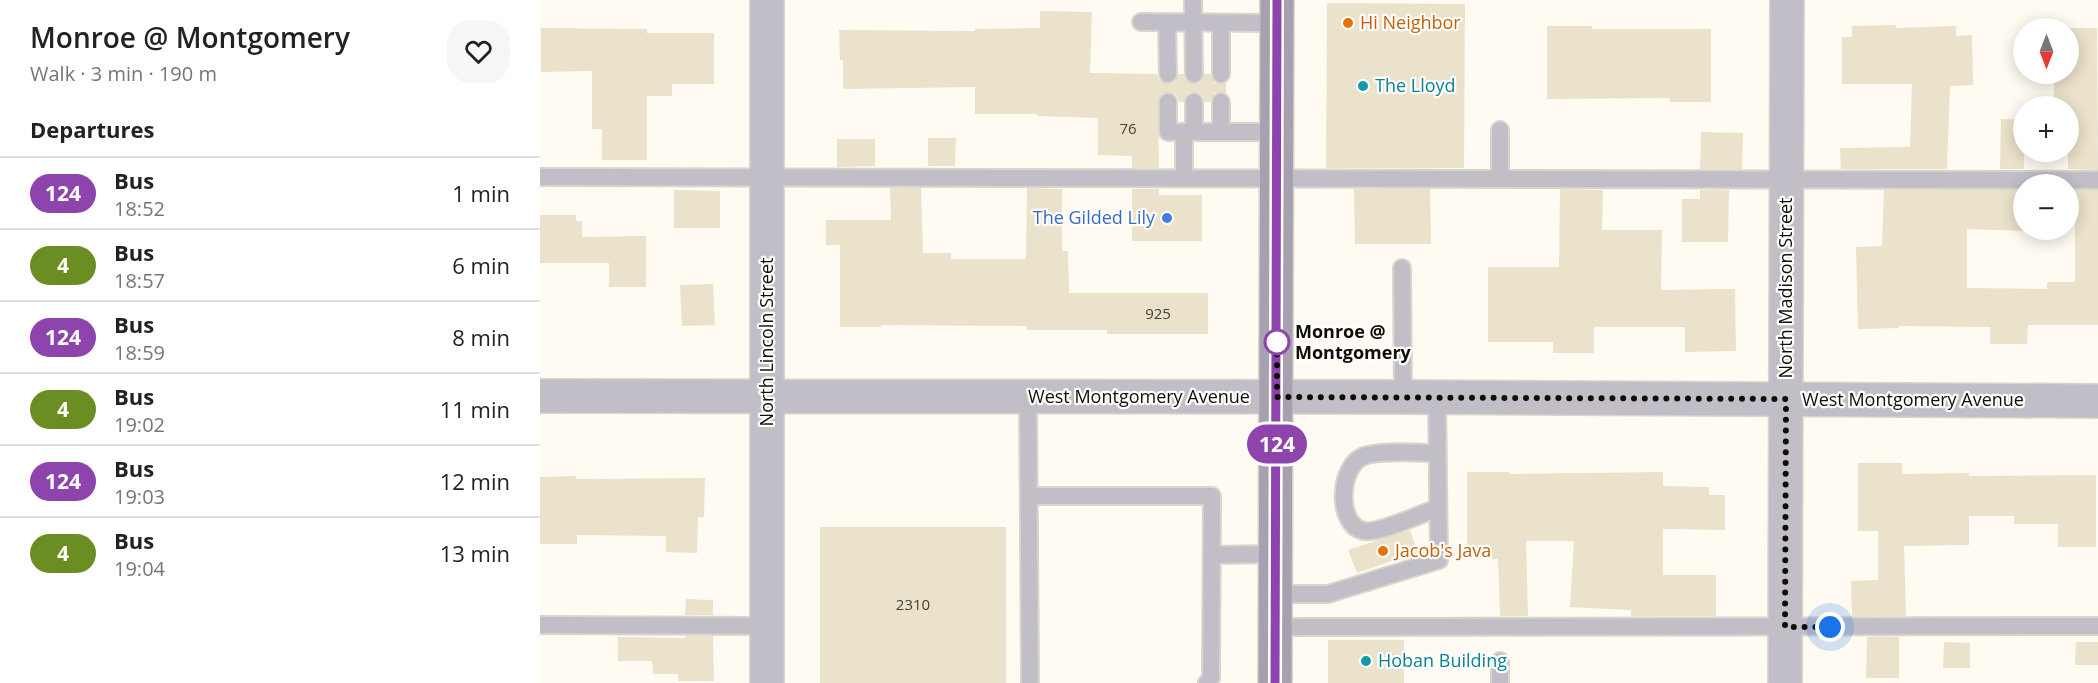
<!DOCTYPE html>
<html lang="en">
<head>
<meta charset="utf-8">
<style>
  :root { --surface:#fff; --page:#f6f6f6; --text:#222; --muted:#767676; --line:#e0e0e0 }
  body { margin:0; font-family:"Open Sans",sans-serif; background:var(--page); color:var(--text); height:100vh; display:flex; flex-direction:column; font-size:22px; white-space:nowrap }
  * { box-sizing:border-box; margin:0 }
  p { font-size:20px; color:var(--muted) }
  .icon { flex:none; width:33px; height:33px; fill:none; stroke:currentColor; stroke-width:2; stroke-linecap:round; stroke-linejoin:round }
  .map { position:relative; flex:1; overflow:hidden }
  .drawer { display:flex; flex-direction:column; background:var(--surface); width:540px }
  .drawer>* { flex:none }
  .badge { padding:0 12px; border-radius:20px; font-size:21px; line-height:39px }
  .needle { width:39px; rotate:180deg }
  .fabs { position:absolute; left:1473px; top:18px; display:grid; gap:12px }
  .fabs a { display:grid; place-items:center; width:66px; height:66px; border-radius:50%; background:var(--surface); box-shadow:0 3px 15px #0003; font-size:30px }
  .you { position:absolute; width:30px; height:30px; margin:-15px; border:4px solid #fff; border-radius:50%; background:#1a73e8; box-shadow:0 0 0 9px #1a73e833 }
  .map>.badge { position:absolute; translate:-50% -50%; box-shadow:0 0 0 3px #fff }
  h2 { padding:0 30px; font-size:22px; line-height:54px }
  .round { display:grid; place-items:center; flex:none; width:63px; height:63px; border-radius:24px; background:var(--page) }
  .summary { display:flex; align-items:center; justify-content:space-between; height:102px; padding:0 30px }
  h1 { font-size:28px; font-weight:600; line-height:45px }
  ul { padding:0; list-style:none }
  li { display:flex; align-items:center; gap:18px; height:72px; padding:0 30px; border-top:2px solid var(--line) }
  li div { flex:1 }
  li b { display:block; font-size:22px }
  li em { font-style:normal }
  li .badge { min-width:66px; font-weight:700; text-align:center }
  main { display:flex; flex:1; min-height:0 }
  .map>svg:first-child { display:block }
  .building { fill:#eae2ca }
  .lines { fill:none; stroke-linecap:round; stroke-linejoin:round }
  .service-casing { stroke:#d9d5cc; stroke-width:20 }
  .minor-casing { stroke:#d9d5cc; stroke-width:36 }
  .secondary-casing { stroke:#d9d5cc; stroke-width:36 }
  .service { stroke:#c2bec8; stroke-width:16 }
  .minor { stroke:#c2bec8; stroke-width:33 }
  .secondary { stroke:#a7a0ae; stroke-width:33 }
  .line-casing { stroke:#fff; stroke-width:14 }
  .line { stroke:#8e44ad; stroke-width:9 }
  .walk { stroke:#100d05; stroke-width:6; stroke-dasharray:0 10.8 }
  .food-dot { fill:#e8710a; stroke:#fff; stroke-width:2 }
  .culture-dot { fill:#0f9aa8; stroke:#fff; stroke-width:2 }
  .shop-dot { fill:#3f7fe0; stroke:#fff; stroke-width:2 }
  .stop-dot { fill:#fff; stroke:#8e44ad; stroke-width:3 }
  .labels { text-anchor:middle; stroke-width:4.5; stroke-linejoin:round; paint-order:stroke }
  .number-label { font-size:15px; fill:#464236 }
  .food-label { font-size:18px; fill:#c56008; stroke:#fff; text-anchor:start }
  .culture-label { font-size:18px; fill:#0d838f; stroke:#fff; text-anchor:start }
  .shop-label { font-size:18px; fill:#366cbe; stroke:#fff; text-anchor:end }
  .street-label { font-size:18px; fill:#100d05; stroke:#fff }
  .stop-label { font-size:18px; font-weight:bold; fill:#100d05; stroke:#fff; text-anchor:start }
</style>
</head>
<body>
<main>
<section class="drawer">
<div class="summary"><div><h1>Monroe @ Montgomery</h1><p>Walk · 3 min · 190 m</p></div><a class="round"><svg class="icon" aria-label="heart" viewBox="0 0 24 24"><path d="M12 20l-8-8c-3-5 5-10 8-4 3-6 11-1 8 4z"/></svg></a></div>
<h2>Departures</h2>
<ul>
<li><span class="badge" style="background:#8e44ad;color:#fff">124</span><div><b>Bus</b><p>18:52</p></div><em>1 min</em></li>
<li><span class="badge" style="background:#6b8e23;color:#fff">4</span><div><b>Bus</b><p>18:57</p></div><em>6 min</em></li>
<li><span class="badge" style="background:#8e44ad;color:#fff">124</span><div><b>Bus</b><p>18:59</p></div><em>8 min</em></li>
<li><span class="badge" style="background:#6b8e23;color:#fff">4</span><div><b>Bus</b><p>19:02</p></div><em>11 min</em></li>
<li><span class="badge" style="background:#8e44ad;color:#fff">124</span><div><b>Bus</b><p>19:03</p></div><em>12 min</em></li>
<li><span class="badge" style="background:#6b8e23;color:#fff">4</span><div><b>Bus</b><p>19:04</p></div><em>13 min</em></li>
</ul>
</section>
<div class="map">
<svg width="1558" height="683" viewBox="0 0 1558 683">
  <rect width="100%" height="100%" fill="#fffbf2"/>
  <!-- building -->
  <path class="building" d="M787 3 925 4 924 168H786Z
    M500 11 552 12 550 73 617 74 619 80 628 84 634 83 638 74H644L645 80 654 84 660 83 664 74H670L675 83H686V93H675L670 102H664L663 96 655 92 648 93 644 102H639L637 96 633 93H622L618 102 619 168H592V156L558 155V118L497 116V114H435V87L303 89V60H300L299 30 435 31V29L500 28Z
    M1356 25V28L1416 26V36L1432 35 1433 85 1410 86 1407 169H1301L1300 148 1370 147 1372 84H1302V37H1312V26Z
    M1007 26H1052V29H1171V102H1130V98L1007 99Z
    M1 28 107 29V33H174V84H132V96H107V160H62V129H52V71L1 72Z
    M1528 28H1557L1558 170 1528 169V106H1514V74H1528Z
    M1461 119 1484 120V169H1460Z
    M1161 132 1203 133 1202 169H1160Z
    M388 138H416L415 166H388Z
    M297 139H335V166L297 167Z
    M350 188H381L383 253H411V259H486L487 188 522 189V251H528L529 293H668V334H567V330H487V326L341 325V327H300V245H286V220H351Z
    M592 189H619V195H662V241H592Z
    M814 189H890L891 244H815Z
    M1020 189 1063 190 1062 230H1122L1121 290 1195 289 1196 351 1145 352V327H1054V353H1013V342H948V267H1019Z
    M134 190 180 191V228H134Z
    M1160 190H1189L1188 242H1142V199H1160Z
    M1344 190H1484V231L1427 229V288L1507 289V282H1535V190H1558V325H1488L1487 344H1450V327L1359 326V328L1318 329 1316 247 1342 246Z
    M0 215H36V221H42V237L106 236V287H69V263H0Z
    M173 284 175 325 142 326 140 285Z
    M1318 463H1362V474L1429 473V476L1556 475V547H1518V524H1474V516H1429V545L1364 546 1366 616H1312L1311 581 1338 580V531H1318Z
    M927 472H969V474L1123 472V486L1169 487V495H1185V530L1123 529V575H1176V616H1091V610L1030 607 1034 541H986L988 616H960L958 559H944V550H927Z
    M36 476V479L165 478 164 517H158L157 553 126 552V536L37 535V544H0V477Z
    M280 527H466V683H280Z
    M870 530 878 552 817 573 808 550Z
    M146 599 173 600V615H145Z
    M145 636H173L174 681H138V674H113L112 661H78V637L145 638Z
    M1327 637H1359V678H1326Z
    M788 640H864V683H788Z
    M1404 642 1430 643V668H1403Z
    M1536 642H1558V665H1535Z"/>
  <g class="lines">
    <!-- service casing -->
    <g class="service-casing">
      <path id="service" d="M653 0 654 74
        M601 22 737 23
        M627 22 628 74
        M681 23V74
        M628 102V132H737
        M654 102V132
        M681 102V132
        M960 130V179
        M644 132V178
        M0 177 1558 180
        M862 268 863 397
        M488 396 490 683
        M898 453C880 453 839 450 824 456 799 465 795 525 824 531 838 534 883 513 898 508
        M489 496H672L671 678 667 683
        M672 555 736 554
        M736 594H788L899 560 897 398
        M0 625 227 626
        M735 627 1558 626
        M960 661V683"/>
    </g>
    <!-- minor casing -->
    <g class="minor-casing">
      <path id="minor" d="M0 396 863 397 1558 401
        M227 683V0
        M1245 683 1247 0"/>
    </g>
    <!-- secondary casing -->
    <g class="secondary-casing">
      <path id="secondary" d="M735 683 737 0"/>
    </g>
    <!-- service -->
    <use href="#service" class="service"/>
    <!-- minor -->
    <use href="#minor" class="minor"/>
    <!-- secondary -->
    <use href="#secondary" class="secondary"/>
  </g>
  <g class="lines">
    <!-- line casing -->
    <g class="line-casing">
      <path id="line" d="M735 683 737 0"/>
    </g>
    <!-- line -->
    <use href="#line" class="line"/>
    <!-- walk -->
    <path class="walk" d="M737 342V332V397L1246 399 1245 627H1290"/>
  </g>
  <!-- markers -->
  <g class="food-dot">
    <circle cx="808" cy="23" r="6"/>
    <circle cx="843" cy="551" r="6"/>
  </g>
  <g class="culture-dot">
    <circle cx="823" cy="86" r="6"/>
    <circle cx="826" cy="661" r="6"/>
  </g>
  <circle class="shop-dot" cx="627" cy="218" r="6"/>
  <circle class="stop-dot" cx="737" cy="342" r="12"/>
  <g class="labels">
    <!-- number labels -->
    <g class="number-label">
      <text x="588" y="134">76</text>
      <text x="618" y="319">925</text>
      <text x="373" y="610">2310</text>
    </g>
    <!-- food labels -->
    <g class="food-label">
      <text x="820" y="29">Hi Neighbor</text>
      <text x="855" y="557">Jacob's Java</text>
    </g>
    <!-- culture labels -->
    <g class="culture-label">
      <text x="835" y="92">The Lloyd</text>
      <text x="838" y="667">Hoban Building</text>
    </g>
    <!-- shop labels -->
    <g class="shop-label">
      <text x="615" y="224">The Gilded Lily</text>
    </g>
    <!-- street labels -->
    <g class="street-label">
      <text transform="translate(1246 288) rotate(-90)" y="6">North Madison Street</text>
      <text transform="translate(227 342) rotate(-90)" y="6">North Lincoln Street</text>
      <text x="599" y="403">West Montgomery Avenue</text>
      <text x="1373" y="406">West Montgomery Avenue</text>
    </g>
    <!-- stop labels -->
    <g class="stop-label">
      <text x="755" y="338">Monroe @<tspan x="755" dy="21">Montgomery</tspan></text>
    </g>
  </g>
</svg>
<div class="fabs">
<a><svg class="needle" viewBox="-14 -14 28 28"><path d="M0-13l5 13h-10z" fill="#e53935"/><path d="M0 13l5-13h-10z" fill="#767676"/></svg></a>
<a>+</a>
<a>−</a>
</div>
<div class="you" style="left:1290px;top:627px"></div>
<b class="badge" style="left:737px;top:444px;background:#8e44ad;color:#fff">124</b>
</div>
</main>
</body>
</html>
